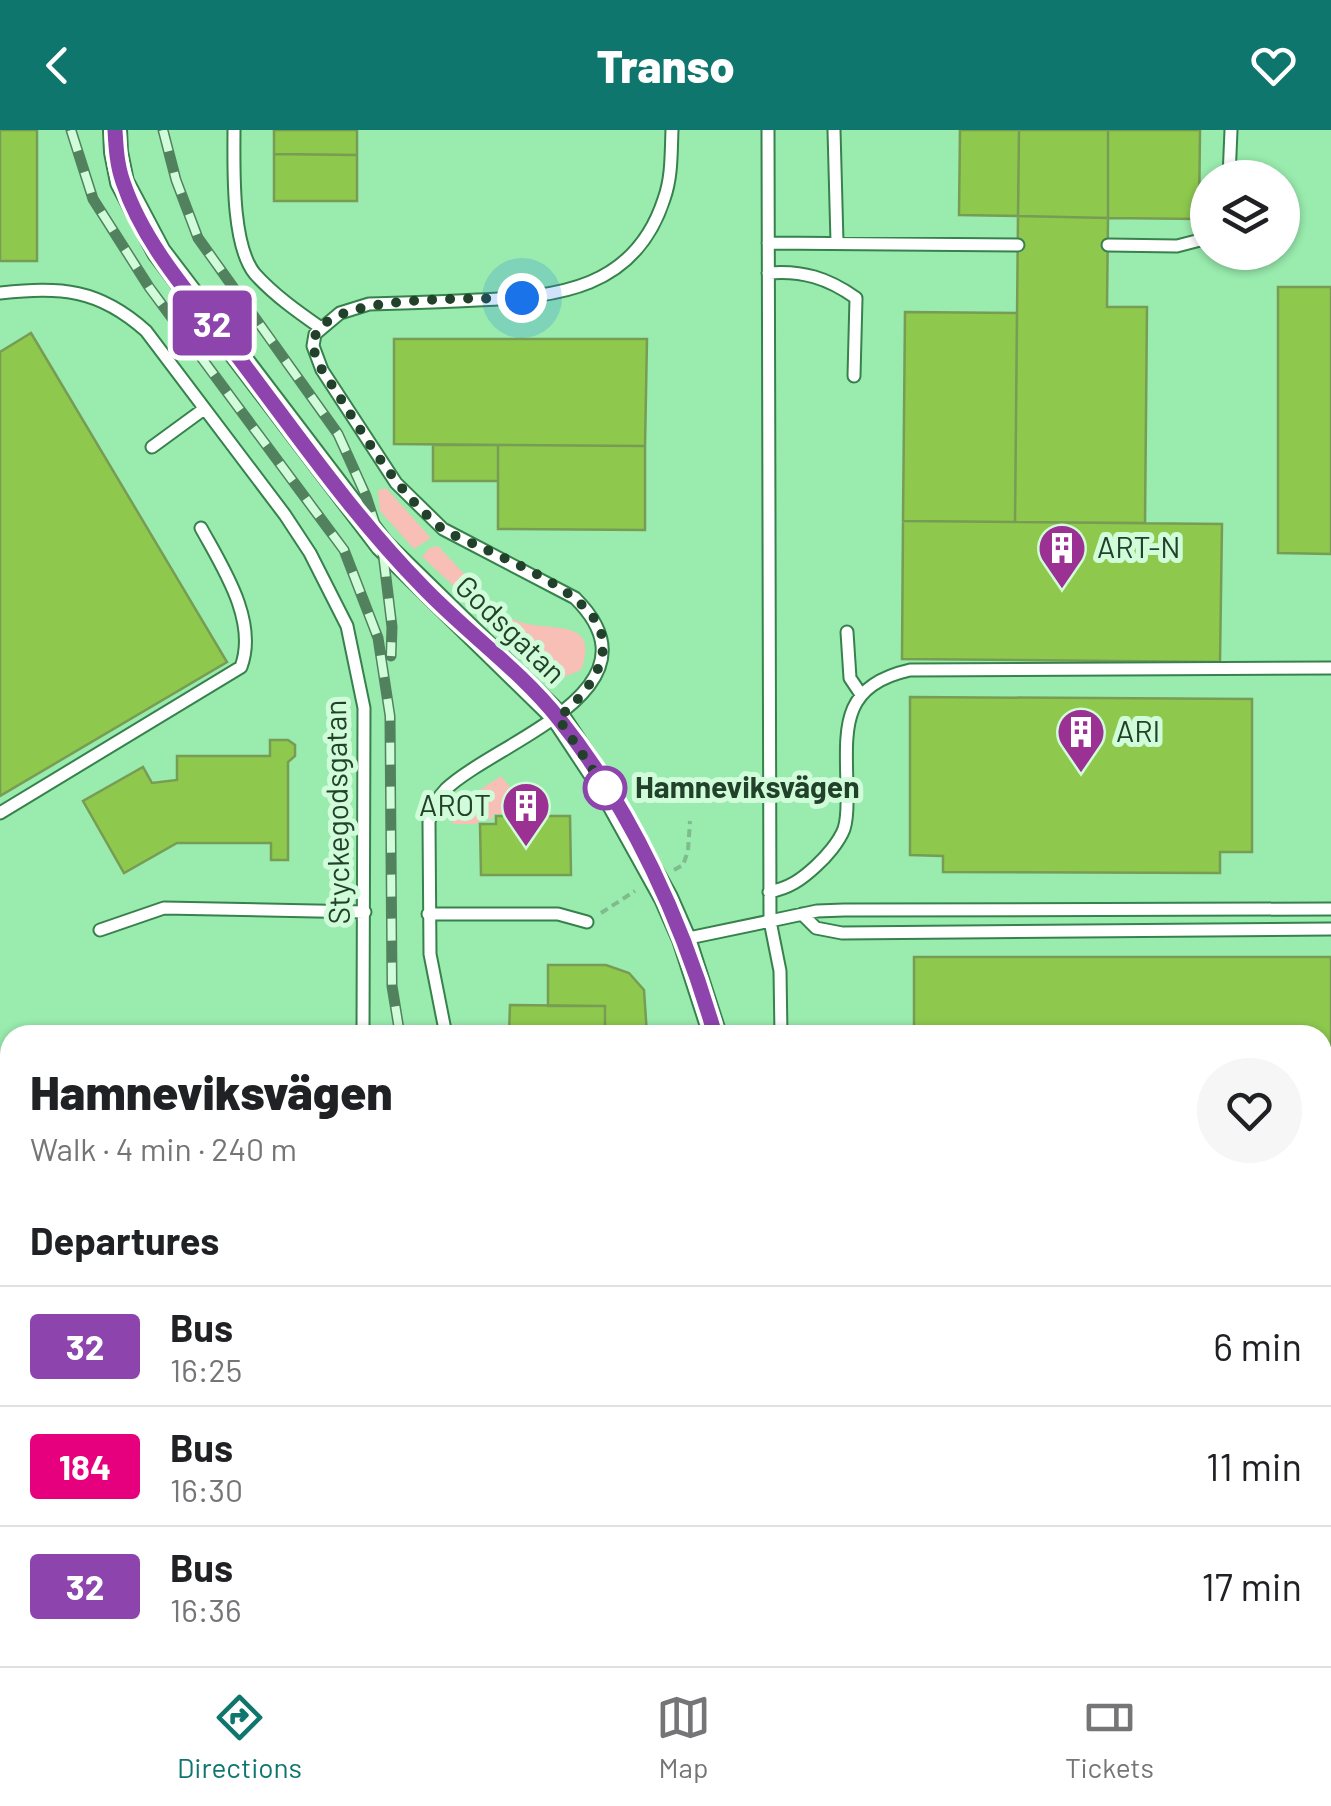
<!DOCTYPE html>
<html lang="en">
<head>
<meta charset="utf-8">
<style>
  :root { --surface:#fff; --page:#f6f6f6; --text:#202124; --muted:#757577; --line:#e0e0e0; --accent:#0f766e }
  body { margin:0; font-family:Barlow,sans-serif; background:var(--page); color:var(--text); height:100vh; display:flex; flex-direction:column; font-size:38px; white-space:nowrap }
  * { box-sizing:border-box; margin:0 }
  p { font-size:32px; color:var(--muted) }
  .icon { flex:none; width:55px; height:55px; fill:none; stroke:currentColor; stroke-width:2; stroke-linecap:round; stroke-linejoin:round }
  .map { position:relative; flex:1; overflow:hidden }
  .sheet { position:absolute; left:0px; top:895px; width:1332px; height:642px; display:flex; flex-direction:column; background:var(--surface); border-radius:30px 30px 0 0; box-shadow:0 2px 8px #0004 }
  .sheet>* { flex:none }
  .badge { padding:0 20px; border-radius:8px; font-size:35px; line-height:65px }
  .fabs { position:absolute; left:1190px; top:30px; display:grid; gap:20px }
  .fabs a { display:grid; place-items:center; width:110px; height:110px; border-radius:50%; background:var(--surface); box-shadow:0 2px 8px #0004; font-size:50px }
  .you { position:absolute; width:50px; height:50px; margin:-25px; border:8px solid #fff; border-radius:50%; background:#1a73e8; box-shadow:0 0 0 15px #1a73e833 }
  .map>.badge { position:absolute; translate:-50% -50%; box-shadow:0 0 0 5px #fff }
  h2 { padding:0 30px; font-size:38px; line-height:90px }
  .round { display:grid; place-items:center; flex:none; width:105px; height:105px; border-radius:52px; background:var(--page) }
  .overview { display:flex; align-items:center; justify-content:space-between; height:170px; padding:0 30px }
  h1 { font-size:48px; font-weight:800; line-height:75px }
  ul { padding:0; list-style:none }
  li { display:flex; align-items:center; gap:30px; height:120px; padding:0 30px; border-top:2px solid var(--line) }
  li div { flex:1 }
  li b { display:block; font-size:38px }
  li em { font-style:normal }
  li .badge { min-width:110px; font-weight:700; text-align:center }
  header { display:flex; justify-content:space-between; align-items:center; height:130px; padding:0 30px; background:var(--accent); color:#fff; font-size:45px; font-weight:800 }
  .tabs { display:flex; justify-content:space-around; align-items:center; height:140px; border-top:2px solid var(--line); background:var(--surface); font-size:28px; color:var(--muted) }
  .tabs a { display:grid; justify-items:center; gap:5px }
  .tabs .active { color:var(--accent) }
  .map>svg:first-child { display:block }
  .built { fill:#99ebae; fill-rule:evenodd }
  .green { fill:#f7bfb5 }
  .building { fill:#8ec94e; stroke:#779c54; stroke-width:2.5 }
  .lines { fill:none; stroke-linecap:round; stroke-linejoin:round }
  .service-casing { stroke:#37814d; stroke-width:15 }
  .minor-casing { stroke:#37814d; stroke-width:26 }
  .path { stroke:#7fbc8d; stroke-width:4; stroke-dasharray:8 5; stroke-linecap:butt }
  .service { stroke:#fff; stroke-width:11 }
  .minor { stroke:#fff; stroke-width:22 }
  .rail-casing { stroke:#52815e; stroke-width:11 }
  .rail { stroke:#d0fcd9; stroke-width:8; stroke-dasharray:22; stroke-linecap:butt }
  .line-casing { stroke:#fff; stroke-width:22 }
  .line { stroke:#8e44ad; stroke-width:15 }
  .walk { stroke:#22412a; stroke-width:10; stroke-dasharray:0 18 }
  .stop-dot { fill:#fff; stroke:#8e44ad; stroke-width:5 }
  .labels { text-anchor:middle; stroke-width:10; stroke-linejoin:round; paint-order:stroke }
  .poi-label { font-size:30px; fill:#22412a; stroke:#d0fcd9; text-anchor:start }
  .street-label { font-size:30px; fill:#22412a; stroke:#d0fcd9 }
  .stop-label { font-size:30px; font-weight:bold; fill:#22412a; stroke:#d0fcd9; text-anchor:start }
</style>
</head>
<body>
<header><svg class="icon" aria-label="back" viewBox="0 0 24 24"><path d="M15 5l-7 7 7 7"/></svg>Transo<svg class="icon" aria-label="heart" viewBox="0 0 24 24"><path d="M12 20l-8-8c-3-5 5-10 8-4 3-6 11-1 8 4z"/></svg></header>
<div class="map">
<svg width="1331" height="1536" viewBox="0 0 1331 1536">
  <rect width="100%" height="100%" fill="#abf7bd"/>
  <!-- built -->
  <path class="built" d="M0 0H1331V1536H0ZM1208 48H1282V122H1208ZM10 905H1322V1528H10Z"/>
  <!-- green -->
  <path class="green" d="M386 358 431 408 414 419 380 381 378 360Z
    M438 416 497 479C507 486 515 491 527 494 559 500 599 491 581 540L557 550 422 427 429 418Z
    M501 646 532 684H494L492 689H482L476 694H452L458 674Z"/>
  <!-- building -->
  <path class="building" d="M0 0H37V131H0Z
    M274 0H357V25L274 24Z
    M960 0H1019L1018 86 959 85Z
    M1019 0H1108V88L1018 86Z
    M1108 0H1200L1199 89 1108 88Z
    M274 24 357 25V71H274Z
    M1018 86 1108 88 1107 177H1147L1145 393 1015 392Z
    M1278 157H1331V424L1278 423Z
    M905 182 1017 183 1015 392 903 391Z
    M31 203 227 532 0 666V222Z
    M394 209H647L645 316 394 314Z
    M433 315H498V351H433Z
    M498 315 645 316V400L498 399Z
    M903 391 1222 394 1220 532 902 529Z
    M910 567 1252 569V722H1220V743L943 742V726L910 725Z
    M270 610H288L295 615V626L288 632V730H271V713H177L124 743 83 671 143 637 152 653 177 650V626H270Z
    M496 686H570L571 745H481L480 694H496Z
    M914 827H1331V953H1322V905H914Z
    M548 835H606L629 843 644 860 647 905H605V876H548Z
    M510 875 605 876V905H509Z
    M302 1528H720V1536H303Z
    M903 1528H1245V1536H903Z"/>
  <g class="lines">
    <!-- service casing -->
    <g class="service-casing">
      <path id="service" d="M234 0C234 36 231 115 255 144 274 165 298 182 321 198
        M834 0 837 112
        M1229 48 1231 0
        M768 113 1018 115
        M1108 115 1177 116 1208 108
        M768 143C802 140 828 148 856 168L854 246
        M0 163C61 157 98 158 146 201L285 385 310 423 347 496 364 578 363 905
        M152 317 204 279
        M847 502 850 548 860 563
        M0 683 241 537C258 491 223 438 201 398
        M769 762C789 758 801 750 816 736 826 727 839 712 844 699 848 687 847 673 847 660 846 599 839 556 910 540L1331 538
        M428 784H558L587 792
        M802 784 816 798 842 803 1331 799
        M100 800 164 778 365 782
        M684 809 770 791 768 0
        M446 905 430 824 429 692C432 680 437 668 446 659 497 611 668 560 575 468L443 399 396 353 322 240 313 216 315 204 340 183 369 174C405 173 441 172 477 170 558 167 635 159 664 69 672 47 671 23 672 0
        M781 905 780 841 770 791 817 781 844 780 1331 779
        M1322 1061H1331
        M1322 1165H1331
        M183 1536V1528
        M227 1536V1528"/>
    </g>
    <!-- minor casing -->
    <g class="minor-casing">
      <path id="minor" d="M115 0 116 22 122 52 159 122 382 415 558 587 605 658 666 768 684 809 715 905
        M769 1528V1536"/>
    </g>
    <!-- path -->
    <path class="path" d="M674 740 683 735 688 721 690 691
      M601 783 635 761"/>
    <!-- service -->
    <use href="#service" class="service"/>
    <!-- minor -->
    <use href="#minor" class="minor"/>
    <!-- rail casing -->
    <g class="rail-casing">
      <path id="rail" d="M71 0 93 69 149 157 344 420 378 508 390 586 392 856 400 905
        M163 0 176 50 198 108 338 304 366 366 382 415 392 497 391 526
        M0 933 10 949
        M1322 1198 1331 1199"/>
    </g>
    <!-- rail -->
    <use href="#rail" class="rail"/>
  </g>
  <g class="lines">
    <!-- line casing -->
    <g class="line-casing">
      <path id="line" d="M115 0C116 18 117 35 123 52 145 118 197 173 239 228 298 306 354 387 423 457 466 502 520 540 559 589 632 680 683 793 715 905"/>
    </g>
    <!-- line -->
    <use href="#line" class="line"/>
    <!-- walk -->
    <path class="walk" d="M522 168C482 170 323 161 314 210 311 226 325 245 334 258 365 307 395 359 440 397 449 404 463 409 474 414 510 431 582 460 599 497 614 532 583 567 558 588L605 658"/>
  </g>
  <!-- icons -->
  <defs>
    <g id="building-pin" transform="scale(2.5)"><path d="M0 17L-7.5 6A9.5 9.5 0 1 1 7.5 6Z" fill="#9b3193" stroke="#d0fcd9"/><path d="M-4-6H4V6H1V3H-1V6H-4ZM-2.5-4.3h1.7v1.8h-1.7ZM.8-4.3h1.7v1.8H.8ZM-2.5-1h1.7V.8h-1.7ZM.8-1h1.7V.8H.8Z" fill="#fff"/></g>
  </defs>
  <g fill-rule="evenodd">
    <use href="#building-pin" x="1062" y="418"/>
    <use href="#building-pin" x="1081" y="602"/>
    <use href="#building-pin" x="526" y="676"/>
  </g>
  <!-- markers -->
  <circle class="stop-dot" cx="605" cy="658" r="20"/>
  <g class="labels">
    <!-- poi labels -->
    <g class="poi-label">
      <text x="1097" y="428">ART-N</text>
      <text x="1116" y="612">ARI</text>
      <text x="491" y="686" text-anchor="end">AROT</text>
    </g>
    <!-- street labels -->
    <g class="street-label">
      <text transform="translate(510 500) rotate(44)" y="10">Godsgatan</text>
      <text transform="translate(338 682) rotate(-91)" y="10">Styckegodsgatan</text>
    </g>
    <!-- stop labels -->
    <g class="stop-label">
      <text x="635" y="668">Hamneviksvägen</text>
    </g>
  </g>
</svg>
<div class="fabs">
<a><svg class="icon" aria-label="layers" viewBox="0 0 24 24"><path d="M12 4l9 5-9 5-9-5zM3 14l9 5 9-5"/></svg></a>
</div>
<div class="you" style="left:522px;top:168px"></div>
<b class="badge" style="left:212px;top:193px;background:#8e44ad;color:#fff">32</b>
<section class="sheet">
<div class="overview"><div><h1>Hamneviksvägen</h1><p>Walk · 4 min · 240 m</p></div><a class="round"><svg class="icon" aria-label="heart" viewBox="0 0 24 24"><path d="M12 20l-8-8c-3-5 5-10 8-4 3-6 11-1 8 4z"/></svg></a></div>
<h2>Departures</h2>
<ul>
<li><span class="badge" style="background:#8e44ad;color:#fff">32</span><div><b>Bus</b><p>16:25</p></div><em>6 min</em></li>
<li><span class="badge" style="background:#e6007e;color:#fff">184</span><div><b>Bus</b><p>16:30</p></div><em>11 min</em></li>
<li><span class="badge" style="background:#8e44ad;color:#fff">32</span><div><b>Bus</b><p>16:36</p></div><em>17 min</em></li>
</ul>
</section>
</div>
<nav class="tabs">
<a class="active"><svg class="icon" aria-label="directions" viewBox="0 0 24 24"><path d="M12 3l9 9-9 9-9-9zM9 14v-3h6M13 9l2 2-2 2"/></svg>Directions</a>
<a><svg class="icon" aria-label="map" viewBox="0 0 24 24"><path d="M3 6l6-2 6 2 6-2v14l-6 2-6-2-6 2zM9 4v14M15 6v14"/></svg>Map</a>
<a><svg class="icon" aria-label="tickets" viewBox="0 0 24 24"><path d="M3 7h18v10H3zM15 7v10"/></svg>Tickets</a>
</nav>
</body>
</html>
